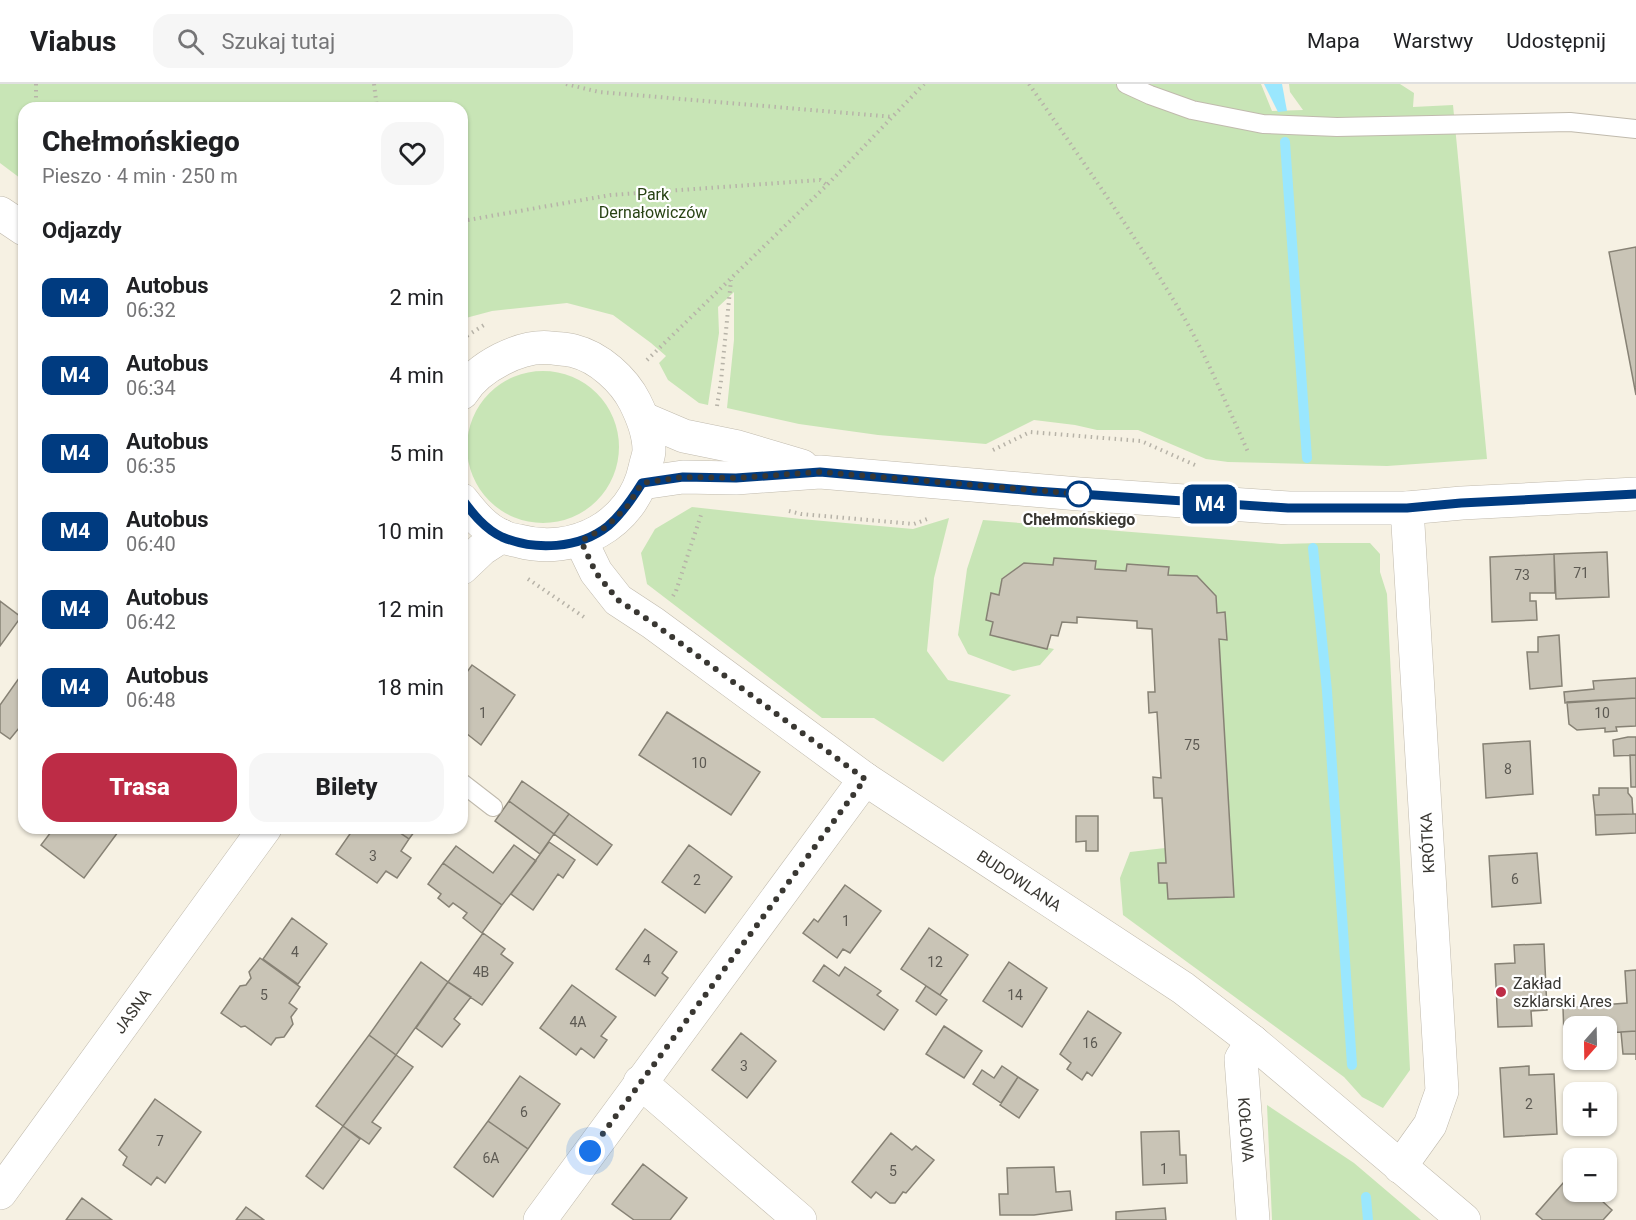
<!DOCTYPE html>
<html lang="pl">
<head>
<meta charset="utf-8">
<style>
  :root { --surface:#fff; --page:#f6f6f6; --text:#202124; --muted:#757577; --line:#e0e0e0; --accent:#bd2c46 }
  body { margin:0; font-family:Roboto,sans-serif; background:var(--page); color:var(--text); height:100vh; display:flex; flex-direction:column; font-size:22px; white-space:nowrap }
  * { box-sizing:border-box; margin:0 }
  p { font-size:20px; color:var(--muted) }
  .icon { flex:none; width:33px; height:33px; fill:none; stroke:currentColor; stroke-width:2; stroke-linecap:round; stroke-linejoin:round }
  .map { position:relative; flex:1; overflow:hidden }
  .panel { position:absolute; left:18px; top:18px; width:450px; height:732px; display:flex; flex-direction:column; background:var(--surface); border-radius:18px; box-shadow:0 2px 4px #0004 }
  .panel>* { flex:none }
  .badge { padding:0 12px; border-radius:9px; font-size:21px; line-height:39px }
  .needle { width:39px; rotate:200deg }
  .controls { position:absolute; left:1563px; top:932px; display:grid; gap:12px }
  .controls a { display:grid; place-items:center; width:54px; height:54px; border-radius:12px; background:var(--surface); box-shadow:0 2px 4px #0004; font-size:30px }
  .you { position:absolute; width:30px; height:30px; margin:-15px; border:4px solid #fff; border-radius:50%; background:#1a73e8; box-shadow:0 0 0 9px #1a73e833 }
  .map>.badge { position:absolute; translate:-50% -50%; box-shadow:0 0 0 3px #fff }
  h2 { padding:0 24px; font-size:22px; line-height:54px }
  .round { display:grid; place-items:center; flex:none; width:63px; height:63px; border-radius:18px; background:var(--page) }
  .headline { display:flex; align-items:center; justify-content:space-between; height:102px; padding:0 24px }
  h1 { font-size:28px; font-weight:800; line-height:45px }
  .button { display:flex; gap:12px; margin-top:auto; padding:12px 24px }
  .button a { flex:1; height:69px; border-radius:18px; background:var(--accent); color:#fff; font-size:24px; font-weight:800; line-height:69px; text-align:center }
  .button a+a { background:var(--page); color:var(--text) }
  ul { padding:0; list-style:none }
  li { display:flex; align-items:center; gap:18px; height:78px; padding:0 24px }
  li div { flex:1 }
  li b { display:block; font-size:22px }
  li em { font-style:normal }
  li .badge { min-width:66px; font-weight:700; text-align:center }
  header { display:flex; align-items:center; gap:36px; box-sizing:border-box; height:84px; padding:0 30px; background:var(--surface); border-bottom:2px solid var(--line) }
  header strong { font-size:28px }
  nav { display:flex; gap:33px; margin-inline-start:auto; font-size:21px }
  .search { width:420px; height:54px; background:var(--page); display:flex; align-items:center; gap:15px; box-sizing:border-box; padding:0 21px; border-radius:18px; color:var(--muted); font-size:22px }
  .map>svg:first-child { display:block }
  .green { fill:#c8e5b6 }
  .water { fill:#9ae7fe }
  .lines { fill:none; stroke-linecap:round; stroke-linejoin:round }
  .stream { stroke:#9ae7fe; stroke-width:10 }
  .building { fill:#c9c4b6; stroke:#878275; stroke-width:1.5 }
  .service-casing { stroke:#c0baad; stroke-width:20 }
  .minor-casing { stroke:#c0baad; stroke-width:34 }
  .tertiary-casing { stroke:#c0baad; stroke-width:34 }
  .path { stroke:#b7b3a8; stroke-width:4; stroke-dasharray:1.5 4.5; stroke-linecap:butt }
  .service { stroke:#fff; stroke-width:18 }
  .minor { stroke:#fff; stroke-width:33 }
  .tertiary { stroke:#fff; stroke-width:33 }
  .line-casing { stroke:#fff; stroke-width:14 }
  .line { stroke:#003b80; stroke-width:9 }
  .walk { stroke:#393732; stroke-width:6; stroke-dasharray:0 10.8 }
  .stop-dot { fill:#fff; stroke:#003b80; stroke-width:3 }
  .poi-dot { fill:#bd2c46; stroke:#fff; stroke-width:2 }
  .labels { text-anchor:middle; stroke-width:4.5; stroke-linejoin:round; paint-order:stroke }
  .number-label { font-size:14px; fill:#5d5a53 }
  .park-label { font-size:16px; fill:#284314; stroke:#fff }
  .stop-label { font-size:16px; font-weight:bold; fill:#393732; stroke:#fff }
  .street-label { font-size:16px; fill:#393732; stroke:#fff }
  .poi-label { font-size:16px; fill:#393732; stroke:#fff; text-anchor:start }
</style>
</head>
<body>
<header>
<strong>Viabus</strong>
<div class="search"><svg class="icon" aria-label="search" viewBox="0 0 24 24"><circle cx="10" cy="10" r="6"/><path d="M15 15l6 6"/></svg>Szukaj tutaj</div>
<nav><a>Mapa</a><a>Warstwy</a><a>Udostępnij</a></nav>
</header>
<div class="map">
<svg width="1636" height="1136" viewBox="0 0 1636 1136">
  <rect width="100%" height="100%" fill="#f6f1e3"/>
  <!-- green -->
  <path class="green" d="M0 0H1261L1272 27 1303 26 1290 8 1289 0H1400L1414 9 1413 23 1453 21 1487 375 1387 382 1228 378 1206 375 1138 346H1097L1075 341 1034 336 986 360 878 351 799 340 727 324 734 256V208L718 223 719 249 708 321 699 319 668 296 659 279 666 272 651 259 613 231 567 219 492 227 462 235V24H24V97L0 79Z
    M467 363a76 76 0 1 1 152 0a76 76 0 1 1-152 0Z
    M692 423 801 435 913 445 949 434 934 494 927 567 948 596 1011 611 943 678 874 634H822L647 500 641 469 655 445Z
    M983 436 1281 460 1320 459H1370L1380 470V488L1387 510 1410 986 1383 1024 1362 1013 1344 993 1123 831 1120 794 1130 768 1165 764 1166 779H1158L1159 799H1167L1168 815 1234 812 1219 555 1227 556 1224 528 1217 529 1216 512 1197 493 1168 491 1169 483 1127 480 1126 487 1095 485V477L1054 474 1053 481 1024 479 1002 494 999 511 992 509 986 536 993 538 990 551 1054 565 1040 581 1013 587 968 570 958 551 967 485Z
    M1267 1021 1354 1079 1421 1136H1272Z"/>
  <!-- water -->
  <path class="water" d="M1264 0H1282L1287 27 1278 28Z"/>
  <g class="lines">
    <!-- stream -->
    <path class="stream" d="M1285 58 1307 374
      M1313 464 1327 607 1352 981
      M1366 1113 1368 1136"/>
  </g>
  <!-- building -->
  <path class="building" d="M1636 163V311L1609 168Z
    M1607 468 1609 513 1556 515 1554 470Z
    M1554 470 1555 509H1530V517H1536L1537 536 1492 538 1490 473Z
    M1054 474 1096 477 1095 485 1126 487 1127 480 1169 483 1168 491 1197 492 1216 512 1217 529 1225 528 1227 556 1219 555 1234 813 1168 815 1167 799H1159L1158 779H1166L1162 714H1154L1153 693 1161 694 1157 628 1149 629 1148 608H1155L1152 545 1137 544V537L1077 533V539L1062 538 1058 552 1051 551 1047 565 990 551 993 538 986 536 991 509 999 511 1002 495 1024 479 1053 481Z
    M0 517 21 533 0 562Z
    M1559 551 1562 602 1530 605 1527 568H1538V553Z
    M472 581 515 611 481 661 462 646V595Z
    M24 587V638L10 655 0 648V621Z
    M1636 594V614L1565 619 1564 608 1594 605 1593 597Z
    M1636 614V642L1616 643 1617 647 1605 648V644L1577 646 1569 640 1567 618Z
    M667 628 760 688 731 731 639 671Z
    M1628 653H1636V671L1614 672 1613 656Z
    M1530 657 1533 710 1486 714 1483 660Z
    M1630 671H1636V703H1631Z
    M522 697 569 730 554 750 509 717Z
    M1599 704H1628V709L1632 714 1633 730 1595 731 1593 711H1599Z
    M509 717 554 750 540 770 495 737Z
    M569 730 612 761 597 781 554 750Z
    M1633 730H1636V749L1596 751 1595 731Z
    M1076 732H1098V767H1086V757L1076 758Z
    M54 744H121L84 794 41 761Z
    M354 744H393L409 755 401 767 411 774 397 794 386 787 377 799 336 770Z
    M393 744H417L409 755Z
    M549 758 575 776 563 794 558 790 533 826 511 810Z
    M514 761 536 777 502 821 443 779 456 762 493 789Z
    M689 761 732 793 705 829 662 798Z
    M1537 769 1541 819 1492 823 1489 772Z
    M443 779 502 821 482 849 463 834 467 829 453 819 449 823 438 814 441 810 428 800Z
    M845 801 881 827 850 869 843 865 837 874 803 849 814 835 818 838Z
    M292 834 327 860 298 900 263 875Z
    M929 844 968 871 940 911 901 885Z
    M645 845 677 868 662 889 668 894 655 912 616 885Z
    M483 849 505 865 501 870 513 879 482 921 448 898Z
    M1544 860 1547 926 1531 927 1532 942 1498 943 1495 880 1515 879 1514 861Z
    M260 874 300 903 289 919 297 925 291 933 293 940 284 953 276 954 271 961 245 942 241 943 221 929 240 902 246 901 251 894 249 888Z
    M421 878 448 898 396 971 369 951Z
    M1009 878 1047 904 1022 943 983 917Z
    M824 881 839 892 845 883 881 907 877 911 898 926 884 946 813 897Z
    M1636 886V947L1606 949V942H1574V951L1564 952 1563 924 1627 919 1625 887Z
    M448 898 471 913 454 935 460 940 442 963 416 944Z
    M572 901 616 933 601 952 607 956 594 974 581 964 576 971 540 944Z
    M926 902 947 916 936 931 916 917Z
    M1088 927 1121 949 1092 992 1087 988 1082 996 1067 985 1071 979 1060 970Z
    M944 942 982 967 964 994 926 970Z
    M1636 947V976V970H1623L1621 948Z
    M741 949 776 977 747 1014 712 986Z
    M369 951 396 971 343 1042 316 1022Z
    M396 971 413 983 372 1038 381 1044 369 1060 343 1042Z
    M1002 982 1018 993 1001 1019 973 1000 982 986 994 994Z
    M1529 982V991L1554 990 1557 1050 1504 1053 1500 984Z
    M520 992 560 1020 528 1065 488 1037Z
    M1018 993 1038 1006 1019 1034 1000 1021Z
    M155 1015 201 1048 165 1099 157 1093 151 1101 123 1081 127 1073 119 1066Z
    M488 1037 528 1065 493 1113 454 1083Z
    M343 1042 360 1055 323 1105 306 1092Z
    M1179 1047 1180 1071H1186L1187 1099 1143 1101 1141 1048Z
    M891 1049 912 1066 916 1062 934 1076 906 1109 903 1108 895 1119H890L876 1108 871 1114 852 1098Z
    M643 1080 687 1114 670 1136H634L612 1120Z
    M1054 1083 1056 1108 1070 1107 1072 1126 1034 1131H1000L999 1110H1008L1007 1084Z
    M1571 1090 1574 1092V1107H1591L1612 1126 1603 1136H1543L1536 1130Z
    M82 1114 112 1136H66Z
    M246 1123 264 1136H236Z
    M1165 1124 1166 1136H1116V1128Z"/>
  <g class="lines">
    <!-- service casing -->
    <g class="service-casing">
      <path id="service" d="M1126 0 1150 11 1192 26 1263 40 1337 43 1570 38 1636 45
        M462 699 493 723"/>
    </g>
    <!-- minor casing -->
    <g class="minor-casing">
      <g id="minor">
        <path id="s1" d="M581 457 596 488 618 516 653 539 865 695 1183 904 1252 957 1464 1136"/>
        <path id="s2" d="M1252 957 1241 975 1253 1136"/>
        <path d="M640 998 800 1136"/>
        <path d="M1400 1083 1430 1041 1442 1007 1407 424"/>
        <path d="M540 1136 865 695"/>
      </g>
    </g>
    <!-- tertiary casing -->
    <g class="tertiary-casing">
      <g id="tertiary">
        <path d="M0 129 24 145"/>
        <path d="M462 309C478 283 521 260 552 264 559 265 567 265 574 267 599 273 624 296 635 318 642 332 649 349 649 366 649 372 646 378 645 384 633 441 574 472 519 457 514 456 507 455 502 452 485 445 473 430 462 416"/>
        <path d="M644 335 684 352 738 363 802 382"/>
        <path d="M642 399 683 393 736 394 820 388 1079 410 1289 424H1407L1462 419 1636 410"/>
        <path d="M462 484 482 465 502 452"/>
        <path id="s3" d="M0 1109 265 744"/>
      </g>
    </g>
    <!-- path -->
    <path class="path" d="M36 0V24
      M374 0 377 24
      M566 0 599 8 894 33
      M1029 0C1083 78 1138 155 1186 237 1210 280 1229 326 1249 370
      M462 137 611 111 820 96 827 101
      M462 255 484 241
      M647 276 827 101 924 0
      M717 322 721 297 731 196
      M993 366 1030 348 1141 357 1195 381
      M789 427 801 430 914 440 930 434
      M528 495 584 533
      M673 512 676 507 702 428"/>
    <!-- service -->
    <use href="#service" class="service"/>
    <!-- minor -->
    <use href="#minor" class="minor"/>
    <!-- tertiary -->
    <use href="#tertiary" class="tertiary"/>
  </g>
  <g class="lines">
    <!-- line casing -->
    <g class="line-casing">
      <path id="line" d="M462 415C473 430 485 445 502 453 535 467 579 465 608 442 622 430 632 415 642 399L683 393 736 394 820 388 1035 407 1288 424H1407L1461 419 1636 410"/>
    </g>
    <!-- line -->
    <use href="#line" class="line"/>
    <!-- walk -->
    <path class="walk" d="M590 1067 865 695 653 539 618 516 596 489 581 457 606 443 627 423 642 399 683 393 736 394 820 388 1079 410"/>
  </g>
  <!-- markers -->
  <circle class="stop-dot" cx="1079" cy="410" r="12"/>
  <circle class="poi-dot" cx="1501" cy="908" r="6"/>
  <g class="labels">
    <!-- number labels -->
    <g class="number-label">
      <text x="1581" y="494">71</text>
      <text x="1522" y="496">73</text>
      <text x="483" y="634">1</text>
      <text x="1602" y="634">10</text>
      <text x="1192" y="666">75</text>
      <text x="699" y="684">10</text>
      <text x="1508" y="690">8</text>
      <text x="373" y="777">3</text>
      <text x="1515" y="800">6</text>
      <text x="697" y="801">2</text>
      <text x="846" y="842">1</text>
      <text x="295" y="873">4</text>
      <text x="647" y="881">4</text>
      <text x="935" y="883">12</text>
      <text x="481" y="893">4B</text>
      <text x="264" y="916">5</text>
      <text x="1015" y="916">14</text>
      <text x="578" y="943">4A</text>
      <text x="1090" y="964">16</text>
      <text x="744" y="987">3</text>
      <text x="1529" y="1025">2</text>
      <text x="524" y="1033">6</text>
      <text x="160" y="1062">7</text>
      <text x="491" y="1079">6A</text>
      <text x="1164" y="1090">1</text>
      <text x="893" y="1092">5</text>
    </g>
    <!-- park labels -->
    <g class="park-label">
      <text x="653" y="116">Park<tspan x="653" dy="18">Dernałowiczów</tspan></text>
    </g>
    <!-- stop labels -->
    <g class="stop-label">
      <text x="1079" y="441">Chełmońskiego</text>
    </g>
    <!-- street labels -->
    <g class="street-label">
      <text transform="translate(1427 759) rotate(-93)" y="6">KRÓTKA</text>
      <text dy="6" stroke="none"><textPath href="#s1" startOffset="560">BUDOWLANA</textPath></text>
      <text dy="6" stroke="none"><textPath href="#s3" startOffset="225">JASNA</textPath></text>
      <text dy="6" stroke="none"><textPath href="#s2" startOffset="92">KOŁOWA</textPath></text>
    </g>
    <!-- poi labels -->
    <g class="poi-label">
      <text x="1513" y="905">Zakład<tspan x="1513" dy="18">szklarski Ares</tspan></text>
    </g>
  </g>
</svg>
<div class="controls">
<a><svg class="needle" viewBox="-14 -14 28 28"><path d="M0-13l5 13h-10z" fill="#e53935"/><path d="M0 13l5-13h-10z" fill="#757577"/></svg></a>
<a>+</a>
<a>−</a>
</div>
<div class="you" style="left:590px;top:1067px"></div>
<b class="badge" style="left:1210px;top:420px;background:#003b80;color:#fff">M4</b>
<section class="panel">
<div class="headline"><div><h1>Chełmońskiego</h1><p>Pieszo · 4 min · 250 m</p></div><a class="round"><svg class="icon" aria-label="heart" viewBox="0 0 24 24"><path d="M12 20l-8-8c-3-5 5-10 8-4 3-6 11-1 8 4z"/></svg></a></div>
<h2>Odjazdy</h2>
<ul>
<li><span class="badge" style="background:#003b80;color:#fff">M4</span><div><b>Autobus</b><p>06:32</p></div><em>2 min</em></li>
<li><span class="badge" style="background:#003b80;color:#fff">M4</span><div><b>Autobus</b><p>06:34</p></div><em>4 min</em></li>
<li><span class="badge" style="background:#003b80;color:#fff">M4</span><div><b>Autobus</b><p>06:35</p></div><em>5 min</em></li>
<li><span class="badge" style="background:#003b80;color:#fff">M4</span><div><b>Autobus</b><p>06:40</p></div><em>10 min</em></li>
<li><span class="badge" style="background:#003b80;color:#fff">M4</span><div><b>Autobus</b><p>06:42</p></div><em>12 min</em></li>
<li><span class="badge" style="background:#003b80;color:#fff">M4</span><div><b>Autobus</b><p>06:48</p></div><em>18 min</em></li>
</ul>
<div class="button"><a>Trasa</a><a>Bilety</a></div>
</section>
</div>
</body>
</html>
